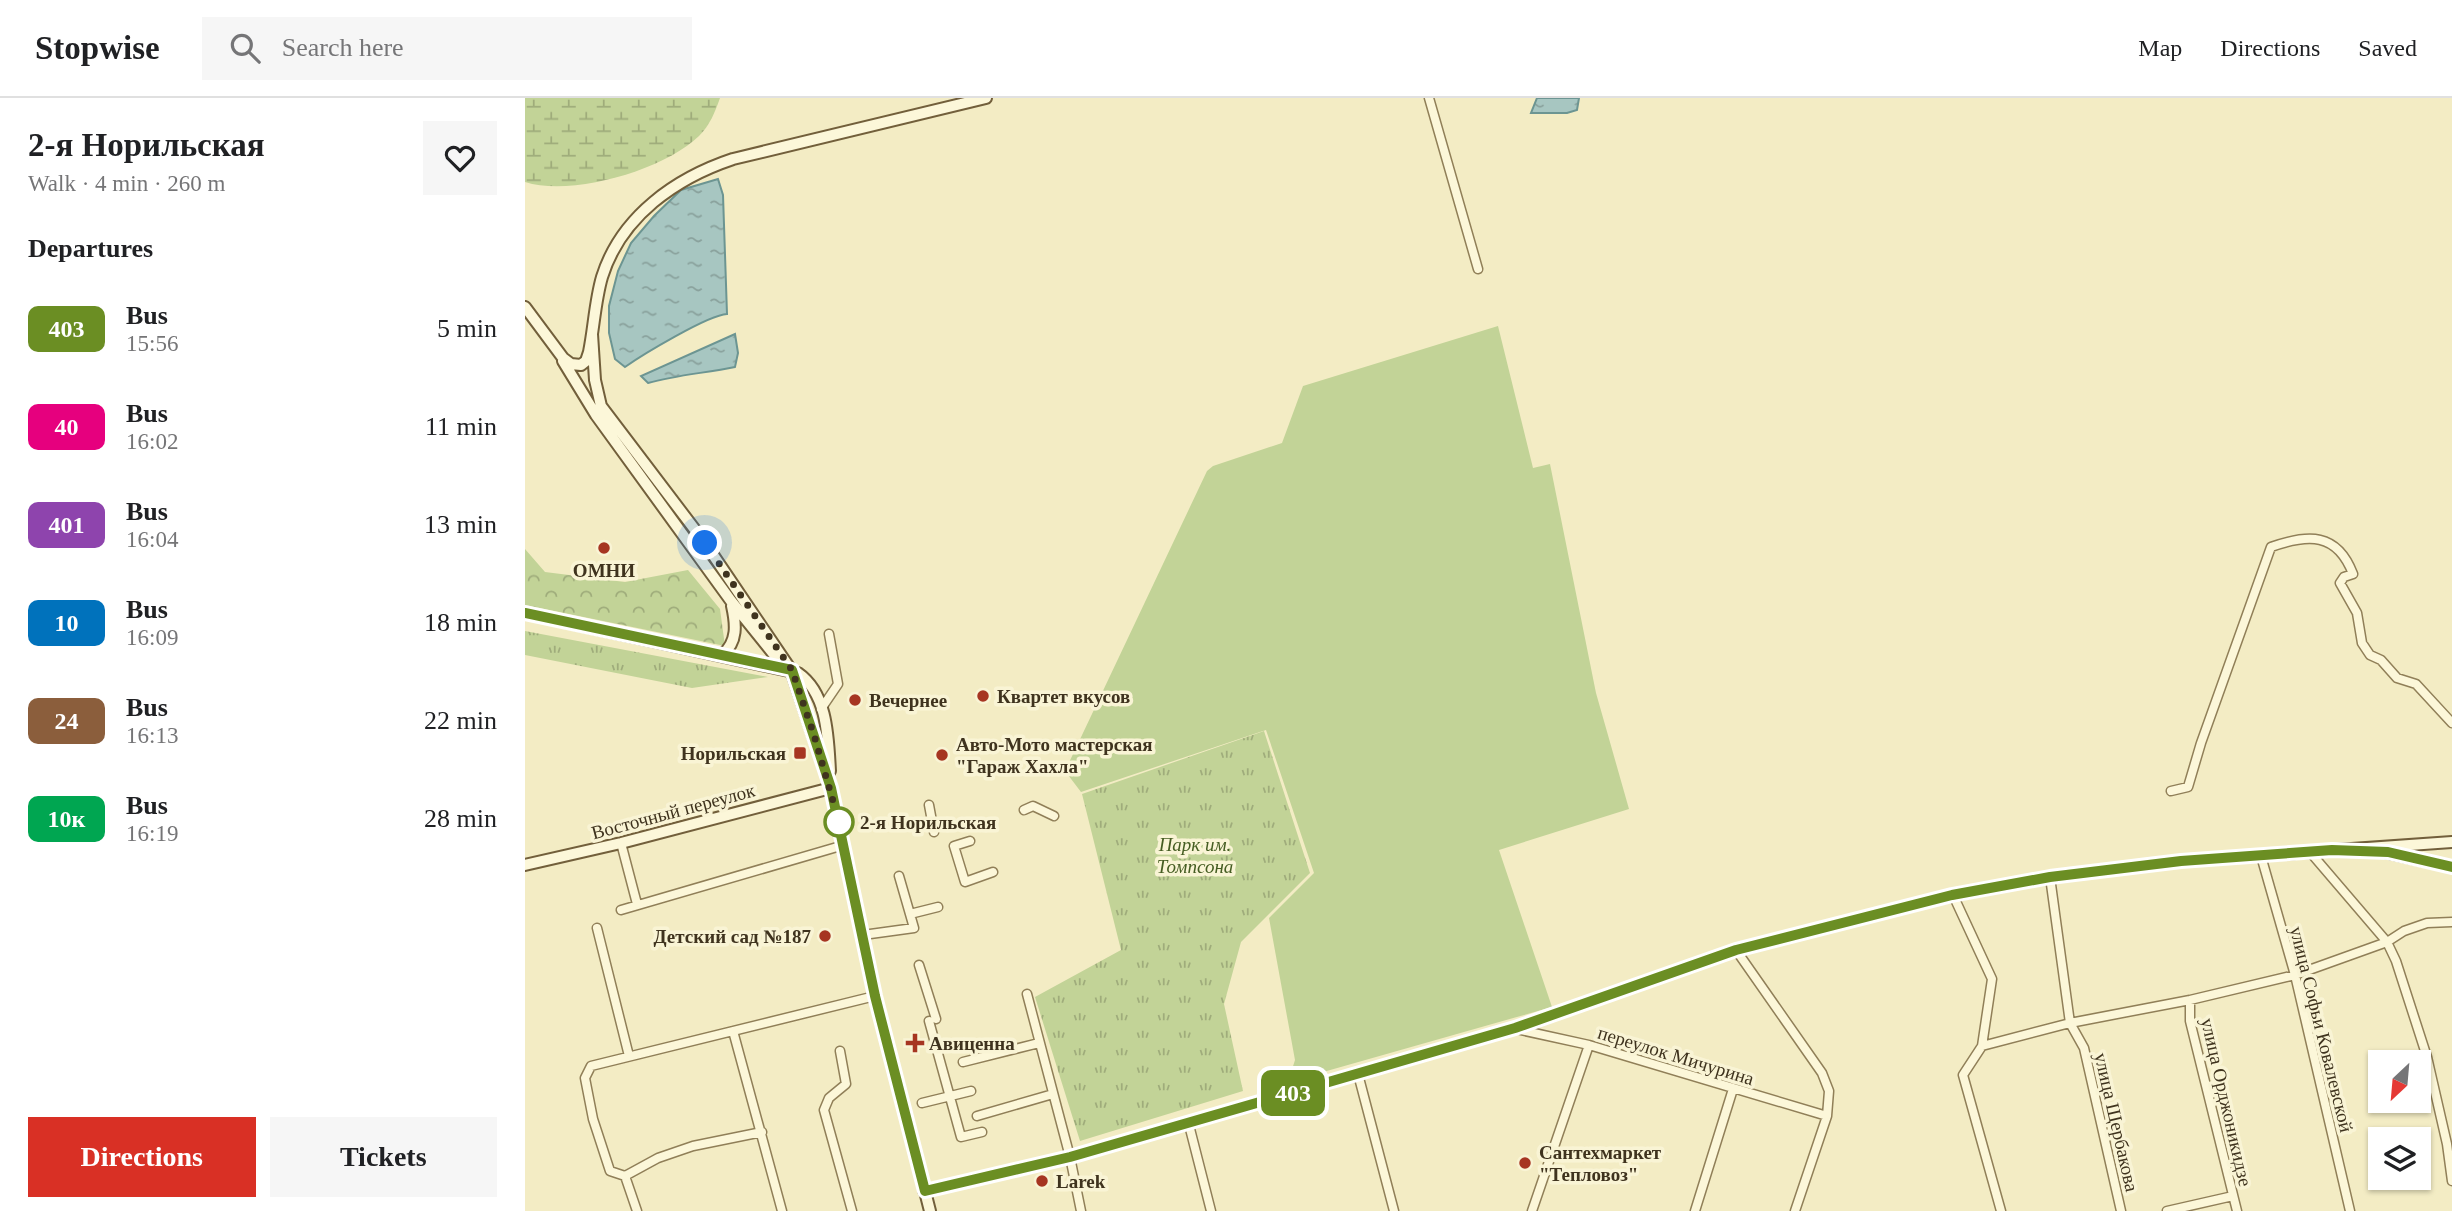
<!DOCTYPE html>
<html lang="en">
<head>
<meta charset="utf-8">
<style>
  :root { --surface:#fff; --page:#f6f6f6; --text:#202124; --muted:#757577; --line:#e0e0e0; --accent:#d93025 }
  body { margin:0; font-family:Georgia,serif; background:var(--page); color:var(--text); height:100vh; display:flex; flex-direction:column; font-size:26px; white-space:nowrap }
  * { box-sizing:border-box; margin:0 }
  p { font-size:23px; color:var(--muted) }
  .icon { flex:none; width:38px; height:38px; fill:none; stroke:currentColor; stroke-width:2; stroke-linecap:round; stroke-linejoin:round }
  .map { position:relative; flex:1; overflow:hidden }
  .sheet { display:flex; flex-direction:column; background:var(--surface); width:525px }
  .sheet>* { flex:none }
  .badge { padding:0 14px; border-radius:10px; font-size:24px; line-height:46px }
  .needle { width:46px; rotate:206deg }
  .controls { position:absolute; left:1843px; top:952px; display:grid; gap:14px }
  .controls a { display:grid; place-items:center; width:63px; height:63px; border-radius:0px; background:var(--surface); box-shadow:0 2px 5px #0004; font-size:35px }
  .you { position:absolute; width:35px; height:35px; margin:-18px; border:5px solid #fff; border-radius:50%; background:#1a73e8; box-shadow:0 0 0 10px #1a73e833 }
  .map>.badge { position:absolute; translate:-50% -50%; box-shadow:0 0 0 4px #fff }
  h2 { padding:0 28px; font-size:26px; line-height:63px }
  .round { display:grid; place-items:center; flex:none; width:74px; height:74px; border-radius:0px; background:var(--page) }
  .overview { display:flex; align-items:center; justify-content:space-between; height:119px; padding:0 28px }
  h1 { font-size:33px; font-weight:800; line-height:52px }
  .cta { display:flex; gap:14px; margin-top:auto; padding:14px 28px }
  .cta a { flex:1; height:80px; border-radius:0px; background:var(--accent); color:#fff; font-size:28px; font-weight:800; line-height:80px; text-align:center }
  .cta a+a { background:var(--page); color:var(--text) }
  ul { padding:0; list-style:none }
  li { display:flex; align-items:center; gap:21px; height:98px; padding:0 28px }
  li div { flex:1 }
  li b { display:block; font-size:26px }
  li em { font-style:normal }
  li .badge { min-width:77px; font-weight:700; text-align:center }
  header { display:flex; align-items:center; gap:42px; box-sizing:border-box; height:98px; padding:0 35px; background:var(--surface); border-bottom:2px solid var(--line) }
  header strong { font-size:33px }
  nav { display:flex; gap:38px; margin-inline-start:auto; font-size:24px }
  .search { width:490px; height:63px; background:var(--page); display:flex; align-items:center; gap:18px; box-sizing:border-box; padding:0 24px; border-radius:0px; color:var(--muted); font-size:26px }
  main { display:flex; flex:1; min-height:0 }
  .map>svg:first-child { display:block }
  .green { fill:#c2d397 }
  .forest { fill:url(#forest-crowns) }
  .wetland { fill:url(#wetland-marsh) }
  .park { fill:url(#park-tufts) }
  .water { fill:url(#water-ripples); stroke:#6c9592; stroke-width:2 }
  .lines { fill:none; stroke-linecap:round; stroke-linejoin:round }
  .street-casing { stroke:#907f58; stroke-width:11 }
  .secondary-casing { stroke:#725f3b; stroke-width:14 }
  .street { stroke:#fcf7d9; stroke-width:8 }
  .secondary { stroke:#fcf7d9; stroke-width:10 }
  .line-casing { stroke:#fff; stroke-width:16 }
  .line { stroke:#6b8e23; stroke-width:10 }
  .walk { stroke:#3f331e; stroke-width:7; stroke-dasharray:0 12.6 }
  .poi-dot { fill:#a63521; stroke:#f9f4d5; stroke-width:2.5 }
  .stop-dot { fill:#fff; stroke:#6b8e23; stroke-width:3.5 }
  .labels { text-anchor:middle; stroke-width:7; stroke-linejoin:round; paint-order:stroke }
  .poi-label { font-size:19px; font-weight:bold; fill:#3f331e; stroke:#f9f4d5; text-anchor:start }
  .street-label { font-size:19px; fill:#3f331e; stroke:#f9f4d5 }
  .stop-label { font-size:19px; font-weight:bold; fill:#3f331e; stroke:#f9f4d5; text-anchor:start }
  .park-label { font-size:19px; font-style:italic; fill:#455d22; stroke:#f9f4d5 }
</style>
</head>
<body>
<header>
<strong>Stopwise</strong>
<div class="search"><svg class="icon" aria-label="search" viewBox="0 0 24 24"><circle cx="10" cy="10" r="6"/><path d="M15 15l6 6"/></svg>Search here</div>
<nav><a>Map</a><a>Directions</a><a>Saved</a></nav>
</header>
<main>
<section class="sheet">
<div class="overview"><div><h1>2-я Норильская</h1><p>Walk · 4 min · 260 m</p></div><a class="round"><svg class="icon" aria-label="heart" viewBox="0 0 24 24"><path d="M12 20l-8-8c-3-5 5-10 8-4 3-6 11-1 8 4z"/></svg></a></div>
<h2>Departures</h2>
<ul>
<li><span class="badge" style="background:#6b8e23;color:#fff">403</span><div><b>Bus</b><p>15:56</p></div><em>5 min</em></li>
<li><span class="badge" style="background:#e6007e;color:#fff">40</span><div><b>Bus</b><p>16:02</p></div><em>11 min</em></li>
<li><span class="badge" style="background:#8e44ad;color:#fff">401</span><div><b>Bus</b><p>16:04</p></div><em>13 min</em></li>
<li><span class="badge" style="background:#0072bc;color:#fff">10</span><div><b>Bus</b><p>16:09</p></div><em>18 min</em></li>
<li><span class="badge" style="background:#8b5e3c;color:#fff">24</span><div><b>Bus</b><p>16:13</p></div><em>22 min</em></li>
<li><span class="badge" style="background:#00a651;color:#fff">10к</span><div><b>Bus</b><p>16:19</p></div><em>28 min</em></li>
</ul>
<div class="cta"><a>Directions</a><a>Tickets</a></div>
</section>
<div class="map">
<svg width="1927" height="1113" viewBox="0 0 1927 1113">
  <defs>
    <pattern id="forest-crowns" width="20" height="18" patternUnits="userSpaceOnUse" patternTransform="scale(1.75)"><rect width="20" height="18" fill="#c2d397"/><path d="M2 6a3 3 0 1 1 6 0M12 15a3 3 0 1 1 6 0" fill="none" stroke="#9fac7b"/></pattern>
    <pattern id="wetland-marsh" width="20" height="14" patternUnits="userSpaceOnUse" patternTransform="scale(1.75)"><rect width="20" height="14" fill="#c2d397"/><path d="M1 5h8M5 5V1M11 12h8M15 12V8" fill="none" stroke="#9fac7b"/></pattern>
    <pattern id="park-tufts" width="24" height="20" patternUnits="userSpaceOnUse" patternTransform="scale(1.75)"><rect width="24" height="20" fill="#c2d397"/><path d="M3 7l-1-3M5 7V3M7 7l1-3M15 17l-1-3M17 17v-4M19 17l1-3" fill="none" stroke="#9fac7b"/></pattern>
    <pattern id="water-ripples" width="26" height="14" patternUnits="userSpaceOnUse" patternTransform="scale(1.75)"><rect width="26" height="14" fill="#a7c6c1"/><path d="M2 4q2-2 4 0t4 0M15 11q2-2 4 0t4 0" fill="none" stroke="#89a19c"/></pattern>
  </defs>
  <rect width="100%" height="100%" fill="#f3ecc4"/>
  <!-- green -->
  <path class="green" d="M973 228 1008 370 1025 366 1071 595 1104 711 974 752 1027 909 763 984 770 962 744 820 789 775 741 632 556 694 540 673 682 373 688 368 757 345 778 288Z"/>
  <!-- forest -->
  <path class="forest" d="M0 451 20 474 100 484 163 472 195 511 200 548 0 507Z"/>
  <!-- wetland -->
  <path class="wetland" d="M0 0H195C190 14 185 27 174 38 139 72 47 99 0 84Z"/>
  <!-- park -->
  <path class="park" d="M0 533 243 579 167 590 0 557Z
    M739 633 785 775 716 844 699 906 718 993 555 1043 510 899 596 852 557 696Z"/>
  <!-- water -->
  <path class="water" d="M1012 0H1054L1052 12 1042 15H1006Z
    M193 81 198 97 202 216C183 217 117 257 100 269L90 261 84 235V208L93 173 106 145 129 118 156 92Z
    M210 236 213 255 210 269C181 275 151 277 123 285L116 278Z"/>
  <g class="lines">
    <!-- street casing -->
    <g class="street-casing">
      <path id="street" d="M904 0 953 171
        M296 611 313 586 304 536
        M1646 693 1663 689 1676 645 1746 449C1783 436 1812 434 1828 476L1819 479 1815 485 1832 515 1837 545 1845 557 1856 562 1872 580 1891 586 1927 625
        M404 707 409 734
        M499 712 508 708 529 718
        M445 743 429 748 440 784 468 774
        M96 745 112 806
        M1785 754 1862 844 1871 863 1902 959 1922 1046 1927 1083
        M1736 758 1770 877 1825 1113
        M1525 779 1545 925 1559 950 1596 1113
        M1428 797 1467 881 1457 948 1438 977 1476 1113
        M96 812 319 747
        M385 816 413 809
        M72 830 104 958
        M338 837 389 830 374 778
        M1211 852 1297 975 1304 993 1302 1018 1270 1113
        M394 867 411 921
        M502 896 545 1059 556 1113
        M1665 902V923L1712 1113
        M404 923 436 1039 457 1034
        M991 931 1064 947 1302 1018
        M208 933 257 1113
        M1457 948 1545 925 1665 902 1770 877 1862 844 1879 833 1902 825 1927 824
        M315 953 321 986 304 1000 299 1012 327 1113
        M438 964 514 945
        M833 976 869 1113
        M397 1005 446 993
        M452 1018 528 996
        M663 1023 686 1113
        M100 1078 85 1073 68 1021 60 980 66 968 350 898
        M112 1113 100 1078 133 1060 168 1048 237 1034
        M1007 1113 1064 947
        M1170 1113 1208 991
        M1642 1113 1708 1098"/>
    </g>
    <!-- secondary casing -->
    <g class="secondary-casing">
      <path id="secondary" d="M0 209 38 260 46 266 56 267 61 263 64 254C69 229 70 203 77 179 96 118 151 80 208 61L461 0
        M67 236 70 282 76 308 180 445 266 572 306 690 350 898 405 1113
        M38 263 71 317 206 503 255 564
        M0 515 273 575C303 596 303 640 305 673
        M197 557C213 544 211 526 207 508
        M1859 754 1927 769
        M0 767 96 745 306 690
        M399 1093 545 1059 990 930 1211 852 1428 797 1525 779 1656 763 1927 744"/>
    </g>
    <!-- street -->
    <use href="#street" class="street"/>
    <!-- secondary -->
    <use href="#secondary" class="secondary"/>
  </g>
  <g class="lines">
    <!-- line casing -->
    <g class="line-casing">
      <path id="line" d="M0 515 267 572 306 690 350 898 400 1093 545 1059 990 930 1211 852 1427 797 1525 779 1656 763 1807 752 1863 754 1927 769"/>
    </g>
    <!-- line -->
    <use href="#line" class="line"/>
    <!-- walk -->
    <path class="walk" d="M180 445 267 572 289 637 314 724"/>
  </g>
  <!-- markers -->
  <g class="poi-dot">
    <circle cx="79" cy="450" r="7"/>
    <circle cx="458" cy="598" r="7"/>
    <circle cx="330" cy="602" r="7"/>
    <rect x="268" y="648" width="14" height="14" rx="3.5"/>
    <circle cx="417" cy="657" r="7"/>
    <circle cx="300" cy="838" r="7"/>
    <path d="M386.5 934.5h7v7h7v7h-7v7h-7v-7h-7v-7h7z"/>
    <circle cx="1000" cy="1065" r="7"/>
    <circle cx="517" cy="1083" r="7"/>
  </g>
  <circle class="stop-dot" cx="314" cy="724" r="14"/>
  <g class="labels">
    <!-- poi labels -->
    <g class="poi-label">
      <text x="79" y="479" text-anchor="middle">ОМНИ</text>
      <text x="472" y="605">Квартет вкусов</text>
      <text x="344" y="609">Вечернее</text>
      <text x="431" y="653">Авто-Мото мастерская<tspan x="431" dy="22">"Гараж Хахла"</tspan></text>
      <text x="261" y="662" text-anchor="end">Норильская</text>
      <text x="286" y="845" text-anchor="end">Детский сад №187</text>
      <text x="404" y="952">Авиценна</text>
      <text x="1014" y="1061">Сантехмаркет<tspan x="1014" dy="22">"Тепловоз"</tspan></text>
      <text x="531" y="1090">Larek</text>
    </g>
    <!-- street labels -->
    <g class="street-label">
      <text transform="translate(148 713) rotate(-15)" y="7">Восточный переулок</text>
      <text transform="translate(1797 931) rotate(76)" y="7">улица Софьи Ковалевской</text>
      <text transform="translate(1151 957) rotate(17)" y="7">переулок Мичурина</text>
      <text transform="translate(1702 1004) rotate(77)" y="7">улица Орджоникидзе</text>
      <text transform="translate(1592 1024) rotate(77)" y="7">улица Щербакова</text>
    </g>
    <!-- stop labels -->
    <g class="stop-label">
      <text x="335" y="731">2-я Норильская</text>
    </g>
    <!-- park labels -->
    <g class="park-label">
      <text x="670" y="753">Парк им.<tspan x="670" dy="22">Томпсона</tspan></text>
    </g>
  </g>
</svg>
<div class="controls">
<a><svg class="needle" viewBox="-14 -14 28 28"><path d="M0-13l5 13h-10z" fill="#e53935"/><path d="M0 13l5-13h-10z" fill="#757577"/></svg></a>
<a><svg class="icon" aria-label="layers" viewBox="0 0 24 24"><path d="M12 4l9 5-9 5-9-5zM3 14l9 5 9-5"/></svg></a>
</div>
<div class="you" style="left:180px;top:445px"></div>
<b class="badge" style="left:768px;top:995px;background:#6b8e23;color:#fff">403</b>
</div>
</main>
</body>
</html>
